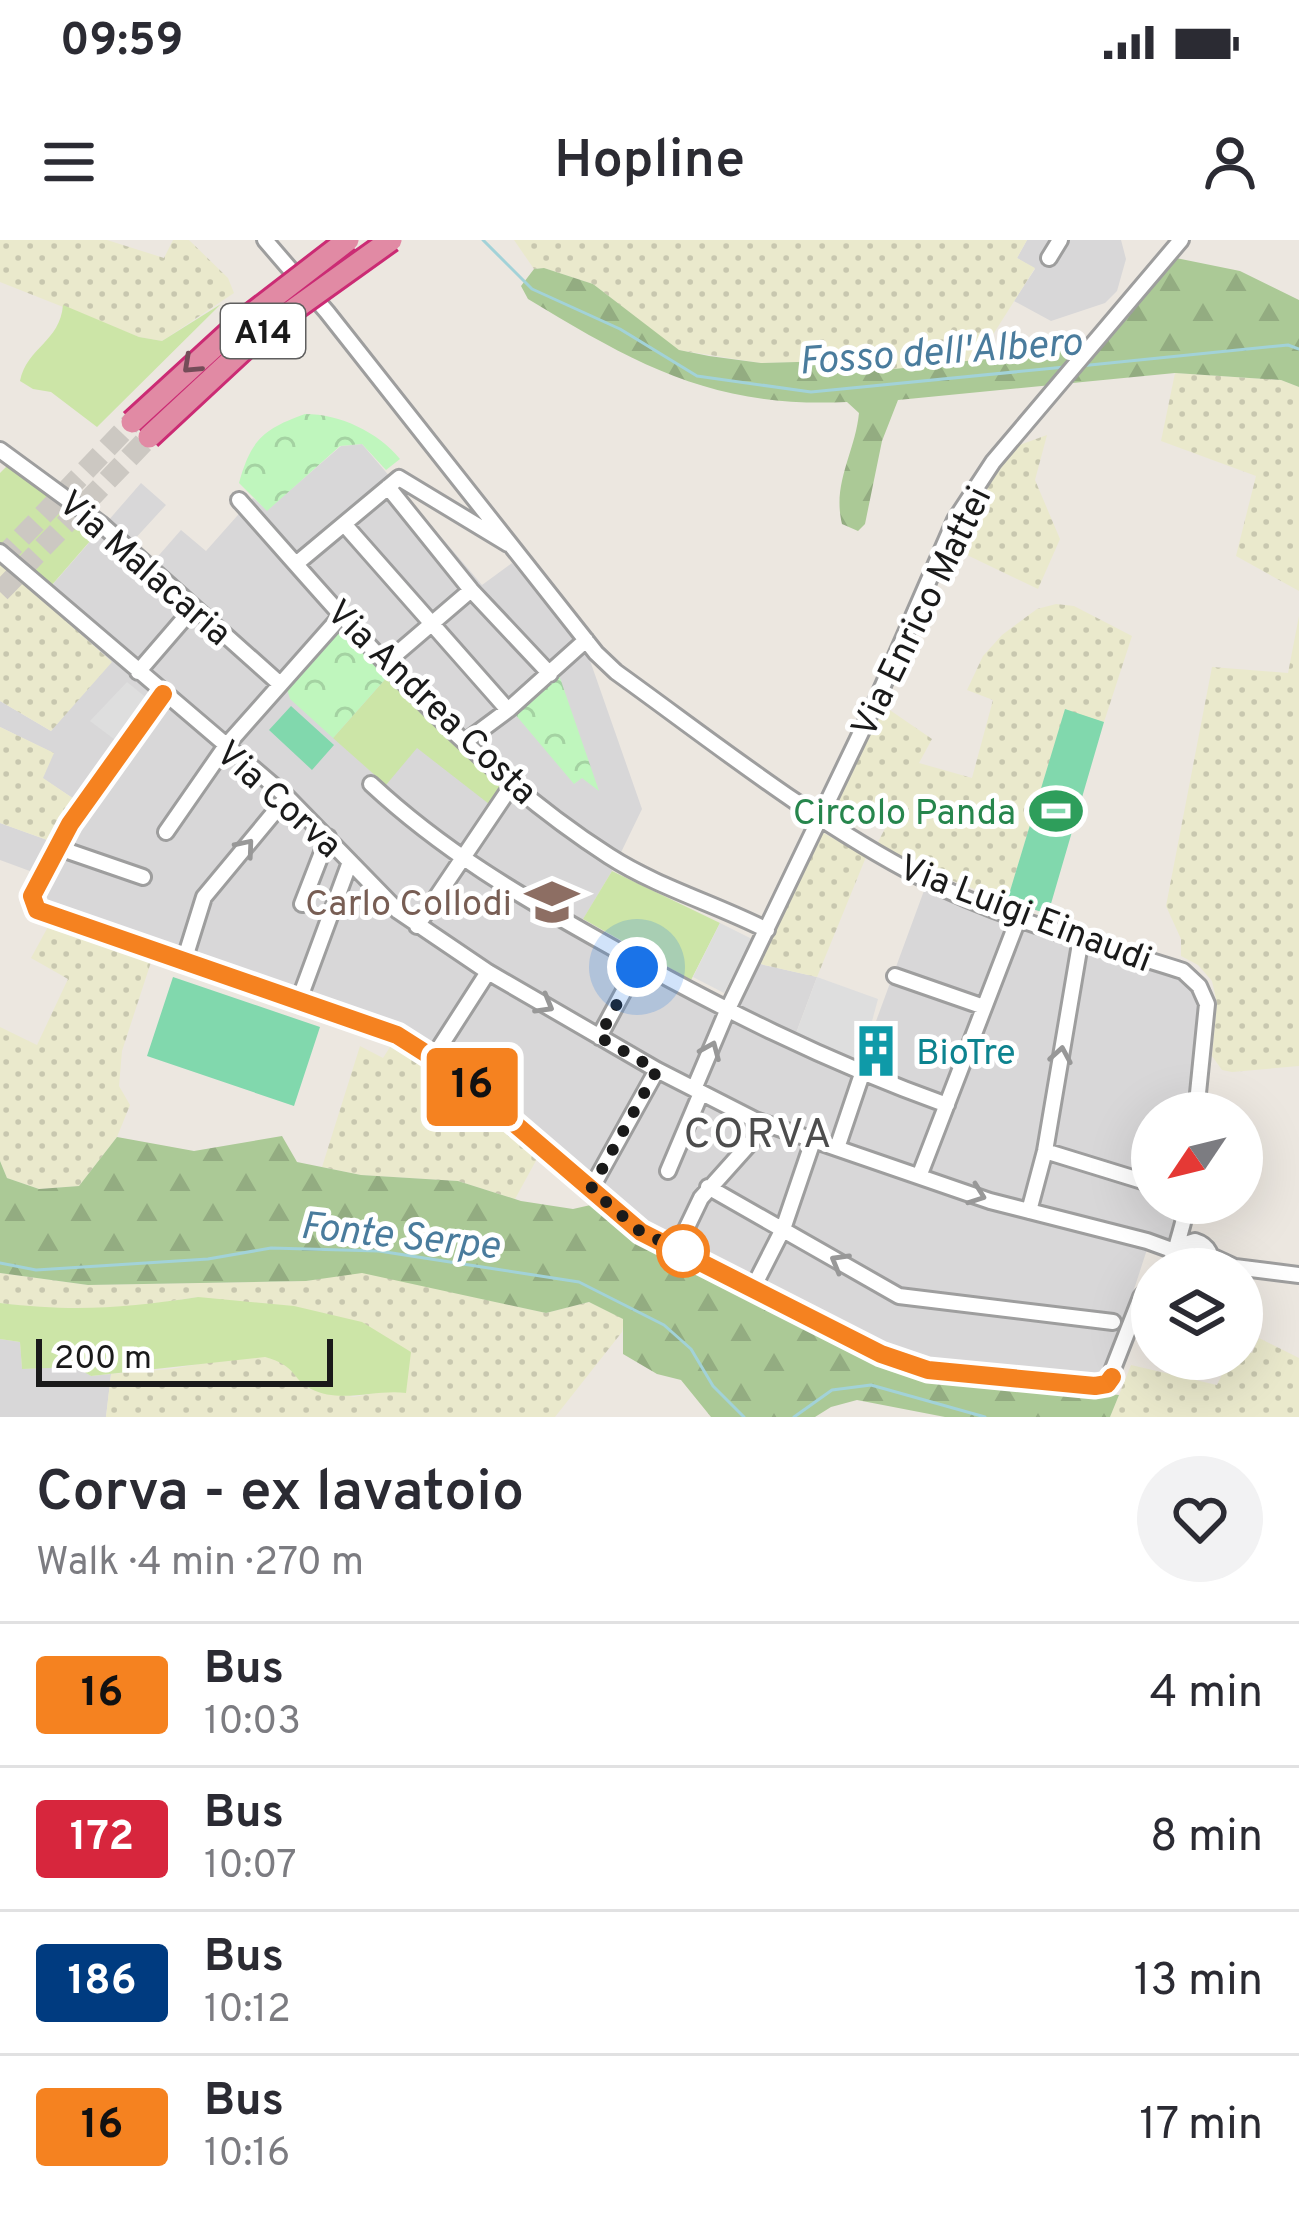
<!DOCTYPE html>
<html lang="en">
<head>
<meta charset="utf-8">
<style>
  :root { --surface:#fff; --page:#f2f2f3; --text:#2b2b33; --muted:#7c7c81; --line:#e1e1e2 }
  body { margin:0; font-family:Overpass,sans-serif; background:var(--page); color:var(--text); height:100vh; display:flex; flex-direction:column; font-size:45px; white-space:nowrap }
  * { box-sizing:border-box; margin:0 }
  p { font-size:39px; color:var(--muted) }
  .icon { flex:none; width:66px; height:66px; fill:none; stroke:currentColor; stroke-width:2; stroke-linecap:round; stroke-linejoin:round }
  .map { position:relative; height:1177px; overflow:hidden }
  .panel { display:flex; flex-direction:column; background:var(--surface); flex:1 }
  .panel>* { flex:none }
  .badge { padding:0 24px; border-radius:9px; font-size:42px; line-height:78px }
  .needle { width:78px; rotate:235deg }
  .fabs { position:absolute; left:1131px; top:852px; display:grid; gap:24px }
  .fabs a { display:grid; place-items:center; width:132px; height:132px; border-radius:50%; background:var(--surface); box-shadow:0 12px 48px #0002; font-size:60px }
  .scale { position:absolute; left:36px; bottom:30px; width:297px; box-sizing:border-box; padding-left:12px; border:6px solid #1a1a1a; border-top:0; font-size:33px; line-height:42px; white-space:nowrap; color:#1a1a1a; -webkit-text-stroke:9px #fff; paint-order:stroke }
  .you { position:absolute; width:60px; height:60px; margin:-30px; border:9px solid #fff; border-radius:50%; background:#1a73e8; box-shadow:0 0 0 18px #1a73e833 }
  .map>.badge { position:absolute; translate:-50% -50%; box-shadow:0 0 0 6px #fff }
  .round { display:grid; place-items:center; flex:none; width:126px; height:126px; border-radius:63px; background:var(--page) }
  .summary { display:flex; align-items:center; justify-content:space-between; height:204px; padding:0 36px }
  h1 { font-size:57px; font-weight:600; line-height:90px }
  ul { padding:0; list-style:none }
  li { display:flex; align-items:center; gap:36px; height:144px; padding:0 36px; border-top:3px solid var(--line) }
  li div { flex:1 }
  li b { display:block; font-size:45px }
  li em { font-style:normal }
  li .badge { min-width:132px; font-weight:700; text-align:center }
  .status { display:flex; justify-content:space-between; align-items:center; height:84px; padding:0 60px; background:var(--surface); direction:ltr }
  .status svg { height:33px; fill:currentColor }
  header { display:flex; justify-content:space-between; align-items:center; height:156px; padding:0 36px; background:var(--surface); font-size:54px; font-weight:600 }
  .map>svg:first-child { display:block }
  .residential { fill:#d8d7d8 }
  .farmland { fill:url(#farmland-dots) }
  .grass { fill:#cce5a7 }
  .forest { fill:url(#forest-firs) }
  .park { fill:url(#park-crowns) }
  .pitch { fill:#81d8ad }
  .parking { fill:#dedede }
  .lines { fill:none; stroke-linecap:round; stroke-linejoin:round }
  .stream { stroke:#a2d2d8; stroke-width:3 }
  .highway-tunnel { stroke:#ccc8c2; stroke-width:21; stroke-dasharray:21 10; stroke-linecap:butt }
  .minor-casing { stroke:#9e9e9e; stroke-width:20 }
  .minor { stroke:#fff; stroke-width:14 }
  .highway-bridge-casing { stroke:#cb2b74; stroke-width:27; stroke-linecap:butt }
  .highway-bridge { stroke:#e18aa4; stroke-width:21 }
  .oneway { stroke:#744c58 }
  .oneway2 { stroke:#989898 }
  .line-casing { stroke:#fff; stroke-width:27 }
  .line { stroke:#f58220; stroke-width:18 }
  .walk { stroke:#1a1a1a; stroke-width:12; stroke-dasharray:0 21.6 }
  .stop-dot { fill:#fff; stroke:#f58220; stroke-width:6 }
  .labels { text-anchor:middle; stroke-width:10; stroke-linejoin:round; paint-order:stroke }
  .shield { fill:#fff; stroke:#5f5f5f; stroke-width:3 }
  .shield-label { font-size:33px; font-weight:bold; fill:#1a1a1a }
  .street-label { font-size:36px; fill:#1a1a1a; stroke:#fff }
  .leisure-label { font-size:36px; fill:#27864d; stroke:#fff; text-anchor:end }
  .education-label { font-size:36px; fill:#785e54; stroke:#fff; text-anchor:end }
  .culture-label { font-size:36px; fill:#0d838f; stroke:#fff; text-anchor:start }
  .water-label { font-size:39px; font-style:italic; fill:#4a7c9d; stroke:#fff }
  .quarter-label { font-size:42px; letter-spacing:3px; fill:#4d4d4d; stroke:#fff }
</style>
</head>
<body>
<div class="status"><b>09:59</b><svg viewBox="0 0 49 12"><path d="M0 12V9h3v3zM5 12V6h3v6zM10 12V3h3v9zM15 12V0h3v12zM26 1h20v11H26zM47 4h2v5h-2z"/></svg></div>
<header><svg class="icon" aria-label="menu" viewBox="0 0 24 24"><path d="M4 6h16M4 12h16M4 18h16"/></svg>Hopline<svg class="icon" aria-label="person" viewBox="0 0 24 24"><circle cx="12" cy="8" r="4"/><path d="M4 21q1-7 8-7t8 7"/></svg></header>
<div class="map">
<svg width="1299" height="1177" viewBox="0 0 1299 1177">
  <defs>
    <pattern id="farmland-dots" width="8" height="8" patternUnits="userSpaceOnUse" patternTransform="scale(3)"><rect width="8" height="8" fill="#eae9cc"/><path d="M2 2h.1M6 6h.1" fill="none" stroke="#c8c7af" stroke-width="1.8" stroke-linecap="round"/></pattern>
    <pattern id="forest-firs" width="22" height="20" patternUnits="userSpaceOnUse" patternTransform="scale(3)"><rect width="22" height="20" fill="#abc996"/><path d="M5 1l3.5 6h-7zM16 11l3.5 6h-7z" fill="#93ac81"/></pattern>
    <pattern id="park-crowns" width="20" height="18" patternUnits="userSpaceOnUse" patternTransform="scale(3)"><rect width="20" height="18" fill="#bff6bd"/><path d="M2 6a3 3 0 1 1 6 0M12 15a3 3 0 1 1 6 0" fill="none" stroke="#a4d2a2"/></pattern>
  </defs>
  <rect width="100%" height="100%" fill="#ece7e0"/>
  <!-- residential -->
  <path class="residential" d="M1027 0H1121L1126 19 1117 51 1105 63 1051 81 1014 61 1035 29 1017 18Z
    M362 204 482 345 512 323 587 412 642 569 612 631 576 691 729 777 756 723 817 737 795 796 861 822 925 648 1177 735 1194 750 1200 768 1189 873H1152V963H1180L1173 1004 1150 1000 1105 1139 1093 1142 921 1122 878 1106 753 1037 645 988 431 810 35 663 46 637 0 620V583L50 601 74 559 42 538 53 513 0 487V461L51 491 111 421 40 359 141 243 166 265 132 302 153 322 181 290 206 311 253 258 267 270 341 206Z
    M0 1099 20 1102 22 1129 77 1126 91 1136 111 1134 106 1177H0Z"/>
  <!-- farmland -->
  <path class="farmland" d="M0 0H107L164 18 173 0H189L228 38 234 53 162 101 139 97 0 42Z
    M514 0H1027L1017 18 1035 28 977 120 885 130 832 121 761 123 678 110 593 44 544 28 534 29Z
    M1175 133 1281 140 1299 147V351L1236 316 1256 236 1161 201Z
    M1047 195 1035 240 1060 299 1038 349 967 315 990 256 983 251 1011 208Z
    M0 322 112 422 51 491 0 461Z
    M1056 364 1074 366 1132 396 1104 482 1065 470 1007 661 934 634 877 604 892 575 866 562 857 578 832 565 881 464 932 499 919 523 972 538 993 460 967 450 983 416 1002 395 1037 369Z
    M1299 376V826L1232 832 1222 830 1212 816 1217 763 1212 741 1198 725 1181 716V699L1166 666 1212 427 1288 433Z
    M0 487 54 513 43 538 74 559 50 601 0 583Z
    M822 592 866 617 817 737 756 723Z
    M50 683 152 719 122 811 119 846 130 865 117 897 79 946 39 949 7 938 0 921V787L37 805 68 739 31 718Z
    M360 806 383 818 390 807 412 819 470 859 538 917 515 959 458 941 361 935 322 927Z
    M362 1032 546 1073 589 1062 624 1079 622 1092 555 1177H106L111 1134 171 1129 238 1117H265L288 1123 309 1149 354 1157 384 1151 198 1057 111 1070H54L0 1063V1033L88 1045 306 1041Z
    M1259 1098 1299 1118V1177H1110L1131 1125 1217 1145 1229 1119H1242V1110L1252 1113Z"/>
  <!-- grass -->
  <path class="grass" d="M221 64 97 187 51 152 33 149 20 141C27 107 60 102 63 65L139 97 162 101Z
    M8 225 97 293 51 346 0 302V233Z
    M388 436 501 547 489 564 417 508 386 545 333 498Z
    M612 631 720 683 691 740 583 679Z
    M198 1057 294 1066 362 1082 411 1112 406 1153C375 1149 341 1164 311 1149 291 1139 298 1126 265 1117L91 1136 76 1127 22 1129 20 1102 0 1099V1063C74 1072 126 1068 198 1057Z"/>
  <!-- forest -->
  <path class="forest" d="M1176 18 1240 31 1299 60V147L1281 140 1175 133 898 160 882 201 865 284 858 291 842 284C832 243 855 213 859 173L847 162C713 168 639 126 528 59L521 46 534 29 544 28 593 44 679 110 709 116 761 123 832 121 885 130 1101 106Z
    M282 896 297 922 361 935 458 941 521 961 573 969 595 964 646 1003 748 1051 902 1132 938 1139 1119 1155 1110 1177H945L857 1160 831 1167 815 1177H711L681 1140 657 1134 623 1114V1079L589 1062 546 1073 362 1033 306 1041 88 1045 0 1033V921L7 938 39 949 79 946 117 897 194 911Z"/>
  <!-- park -->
  <path class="park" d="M305 174C340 174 378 192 400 219L386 230 362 204 340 206 267 271 239 243C251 200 263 189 305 174Z
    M340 390 388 436 333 498 290 459 287 449Z
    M559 435 599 551 582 538 574 544 514 473Z"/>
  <!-- pitch -->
  <path class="pitch" d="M291 466 334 505 312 530 269 490Z
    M1065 469 1104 482 1048 674 1007 661Z
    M173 737 320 787 294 866 147 816Z"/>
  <!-- parking -->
  <path class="parking" d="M127 442 149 460 118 502 90 481Z
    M720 683 752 699 724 753 693 737Z
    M817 737 878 759 861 822 795 796Z"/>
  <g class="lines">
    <!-- stream -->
    <path class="stream" d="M483 0 532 49 620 89 697 136 811 152 1065 127
      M1080 126 1288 105 1299 109
      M0 1023 36 1030 208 1019 271 1008 379 1011 579 1042 664 1085 691 1109 713 1146 744 1177
      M794 1177 832 1150 871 1145 985 1177"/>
    <!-- highway-tunnel -->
    <path class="highway-tunnel" d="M0 320 132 182
      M0 352 149 197"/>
    <!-- minor casing -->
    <g class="minor-casing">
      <path id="minor" d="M265 0 327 72 596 413 616 432C716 504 812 581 922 638 1003 680 1096 703 1183 731L1199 746 1207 764 1196 873
        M1049 18 1060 0
        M0 210 101 284 280 444
        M388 247 471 350 550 434
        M239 260C352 387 464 523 609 616 657 647 716 664 767 690
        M344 284 508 470
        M0 312 287 557 398 671 488 732 657 830 755 880 990 961 1147 1001 1169 1009 1174 1015
        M296 324 399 238 508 304
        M387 422 471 350
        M138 432 194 367
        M163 454 56 607 31 660 37 670 397 795 452 830 641 991 903 1124 928 1130 1095 1146 1107 1144 1141 1057 1152 1045
        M465 502 508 470 586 400
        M371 544C443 611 520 656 606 704 717 767 827 822 947 865
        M166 592 225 507 341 376
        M56 607 143 637
        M302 664 328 597
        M417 686 512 545
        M184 721 204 657 287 557
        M895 736 984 767
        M299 760 350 622
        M599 797 639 723
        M434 816 488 732
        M694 849 727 771 878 457 955 280 993 222 1181 0
        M837 908 862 834
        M1045 911 1152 944
        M668 931 701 853
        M920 934 1019 677
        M708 947 899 1056 1113 1082
        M591 949 657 830
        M1029 971 1045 911 1081 698
        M1179 1006 1195 1001C1208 1005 1214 1016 1210 1029
        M677 1008 701 958 752 901
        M1211 1016 1235 1027 1299 1035
        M1175 1029C1171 1009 1186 986 1186 963
        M754 1046 783 989 813 901"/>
    </g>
    <!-- minor -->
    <use href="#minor" class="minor"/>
    <!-- highway-bridge casing -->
    <g class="highway-bridge-casing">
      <path id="highway-bridge" d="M132 182 239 84 348 0
        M149 197 261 93 391 0"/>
    </g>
    <!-- highway-bridge -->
    <use href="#highway-bridge" class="highway-bridge"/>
  </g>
  <!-- one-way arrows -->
  <defs><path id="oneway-chevron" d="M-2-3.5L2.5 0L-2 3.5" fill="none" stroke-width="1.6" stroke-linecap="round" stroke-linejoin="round" transform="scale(3)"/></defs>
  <use class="oneway" href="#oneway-chevron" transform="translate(191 125) rotate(137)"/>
  <g class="oneway2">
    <use href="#oneway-chevron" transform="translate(246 607) rotate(-50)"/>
    <use href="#oneway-chevron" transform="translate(545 765) rotate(30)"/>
    <use href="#oneway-chevron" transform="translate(711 810) rotate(-67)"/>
    <use href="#oneway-chevron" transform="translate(1061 815) rotate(-80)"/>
    <use href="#oneway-chevron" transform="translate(977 955) rotate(20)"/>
    <use href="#oneway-chevron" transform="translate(839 1022) rotate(-150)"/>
  </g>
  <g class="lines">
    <!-- line casing -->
    <g class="line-casing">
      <path id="line" d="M163 454 70 584 32 656 37 670 397 795 452 830 641 992 881 1114 928 1130 1095 1146 1107 1144 1112 1137"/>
    </g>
    <!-- line -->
    <use href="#line" class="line"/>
    <!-- walk -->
    <path class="walk" d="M637 727 599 797 657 830 591 949 641 992 683 1011"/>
  </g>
  <!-- icons -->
  <defs>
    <g id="stadium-bare" transform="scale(4.14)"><path d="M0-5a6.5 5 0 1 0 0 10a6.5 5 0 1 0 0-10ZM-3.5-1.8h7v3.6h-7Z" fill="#2e9e5b" stroke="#fff" stroke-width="2.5" paint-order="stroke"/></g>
    <g id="school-bare" transform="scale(4.14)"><path d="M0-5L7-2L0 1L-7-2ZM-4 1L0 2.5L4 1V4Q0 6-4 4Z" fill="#8d6e63" stroke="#fff" stroke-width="2.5" paint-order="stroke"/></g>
    <g id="building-bare" transform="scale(4.14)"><path d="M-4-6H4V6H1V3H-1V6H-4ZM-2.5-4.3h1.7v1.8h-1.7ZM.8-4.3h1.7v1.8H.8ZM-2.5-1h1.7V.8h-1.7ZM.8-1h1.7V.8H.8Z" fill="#0f9aa8" stroke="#fff" stroke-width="2.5" paint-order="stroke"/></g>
  </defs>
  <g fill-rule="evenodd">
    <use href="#stadium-bare" x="1056" y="571"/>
    <use href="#school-bare" x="552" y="662"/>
    <use href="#building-bare" x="876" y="811"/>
  </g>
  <!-- markers -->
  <circle class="stop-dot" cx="683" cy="1011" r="24"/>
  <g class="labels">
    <!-- shield labels -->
    <rect class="shield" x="221" y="64" width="84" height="54" rx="9"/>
    <g class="shield-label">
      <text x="263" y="103">A14</text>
    </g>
    <!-- street labels -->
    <g class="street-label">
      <text transform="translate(146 327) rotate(41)" y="13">Via Malacaria</text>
      <text transform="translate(920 371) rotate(-64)" y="13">Via Enrico Mattei</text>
      <text transform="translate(433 461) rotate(44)" y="13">Via Andrea Costa</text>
      <text transform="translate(280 558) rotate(42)" y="13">Via Corva</text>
      <text transform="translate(1026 672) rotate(21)" y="13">Via Luigi Einaudi</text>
    </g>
    <!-- leisure labels -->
    <g class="leisure-label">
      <text x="1016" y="584">Circolo Panda</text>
    </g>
    <!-- education labels -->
    <g class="education-label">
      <text x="512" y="675">Carlo Collodi</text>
    </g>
    <!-- culture labels -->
    <g class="culture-label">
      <text x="916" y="824">BioTre</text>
    </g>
    <!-- water labels -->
    <g class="water-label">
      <text transform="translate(940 110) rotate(-4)" y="14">Fosso dell'Albero</text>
      <text transform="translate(400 994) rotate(6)" y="14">Fonte Serpe</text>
    </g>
    <!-- quarter labels -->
    <g class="quarter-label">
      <text x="759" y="907">CORVA</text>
    </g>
  </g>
</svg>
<div class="fabs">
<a><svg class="needle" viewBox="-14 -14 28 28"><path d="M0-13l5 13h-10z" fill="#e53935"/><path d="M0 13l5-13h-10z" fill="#7c7c81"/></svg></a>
<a><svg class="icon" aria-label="layers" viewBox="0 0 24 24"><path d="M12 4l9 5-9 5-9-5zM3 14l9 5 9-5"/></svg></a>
</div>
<div class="scale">200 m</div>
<div class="you" style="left:637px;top:727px"></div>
<b class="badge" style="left:472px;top:847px;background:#f58220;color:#111">16</b>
</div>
<section class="panel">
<div class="summary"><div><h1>Corva - ex lavatoio</h1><p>Walk · 4 min · 270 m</p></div><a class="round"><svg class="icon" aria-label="heart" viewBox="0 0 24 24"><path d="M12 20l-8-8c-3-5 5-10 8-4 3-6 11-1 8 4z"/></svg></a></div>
<ul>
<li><span class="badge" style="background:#f58220;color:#111">16</span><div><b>Bus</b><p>10:03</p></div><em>4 min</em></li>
<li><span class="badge" style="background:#d7263d;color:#fff">172</span><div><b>Bus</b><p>10:07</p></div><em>8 min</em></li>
<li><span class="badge" style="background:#003b80;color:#fff">186</span><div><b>Bus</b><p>10:12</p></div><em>13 min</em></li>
<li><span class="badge" style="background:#f58220;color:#111">16</span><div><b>Bus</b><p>10:16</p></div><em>17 min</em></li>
</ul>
</section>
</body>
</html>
